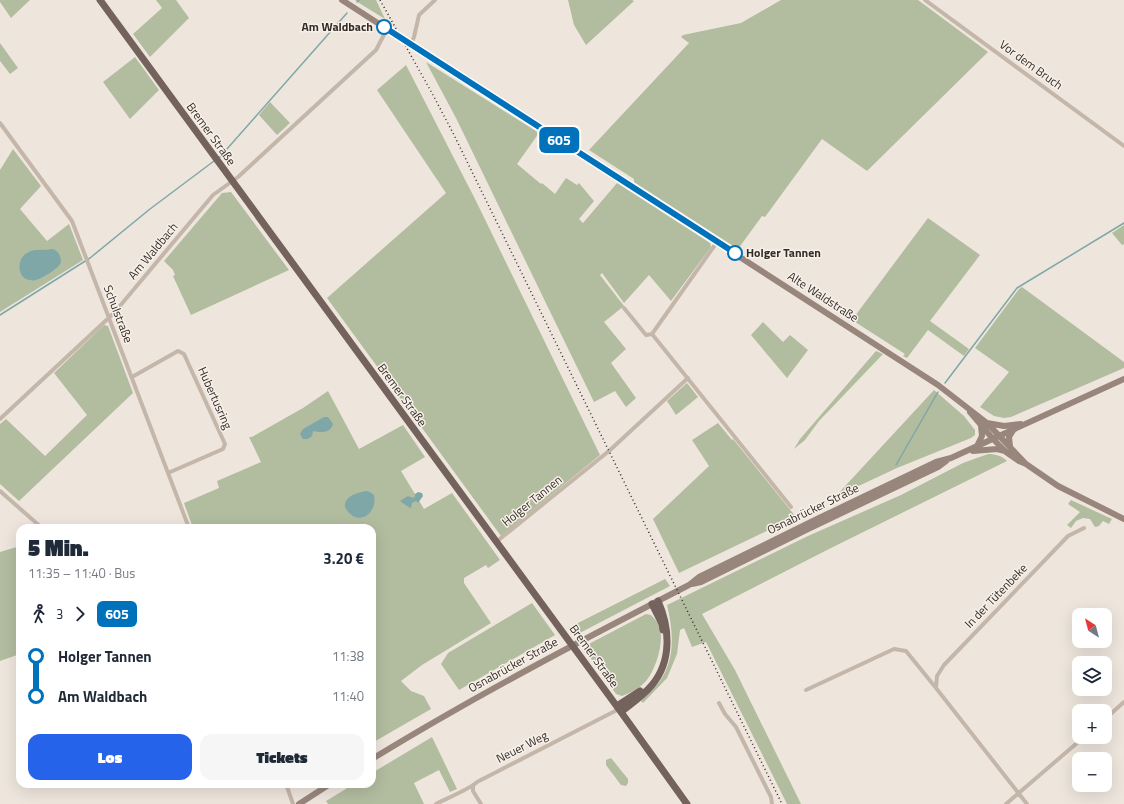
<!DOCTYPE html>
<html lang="de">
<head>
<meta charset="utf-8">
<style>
  :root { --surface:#fff; --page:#f6f6f7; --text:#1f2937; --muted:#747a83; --accent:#2563eb }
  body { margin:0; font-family:"Titillium Web",sans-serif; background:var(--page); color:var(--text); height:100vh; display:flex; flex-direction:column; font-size:15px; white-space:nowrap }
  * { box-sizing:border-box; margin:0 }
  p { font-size:13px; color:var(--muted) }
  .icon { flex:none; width:22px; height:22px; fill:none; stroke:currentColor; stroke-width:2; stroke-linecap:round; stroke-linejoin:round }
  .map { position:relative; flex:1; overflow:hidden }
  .details { position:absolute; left:16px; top:524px; width:360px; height:264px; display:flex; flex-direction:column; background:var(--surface); border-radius:12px; box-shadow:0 4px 16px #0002 }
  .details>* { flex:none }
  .badge { padding:0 8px; border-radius:6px; font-size:14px; line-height:26px }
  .needle { width:26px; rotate:324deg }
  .tools { position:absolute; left:1072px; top:608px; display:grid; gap:8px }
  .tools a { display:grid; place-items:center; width:40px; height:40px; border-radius:8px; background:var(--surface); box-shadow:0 4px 16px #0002; font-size:20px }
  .map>.badge { position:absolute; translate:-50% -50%; box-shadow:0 0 0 2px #fff }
  .legs { display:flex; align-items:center; gap:6px; height:44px; padding:0 12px; font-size:13px }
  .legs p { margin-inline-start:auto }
  .overview { display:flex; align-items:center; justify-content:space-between; height:68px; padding:0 12px }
  h1 { font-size:22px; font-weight:800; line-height:30px }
  .cta { display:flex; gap:8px; margin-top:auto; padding:8px 12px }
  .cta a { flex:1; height:46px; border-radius:12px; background:var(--accent); color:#fff; font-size:16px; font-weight:800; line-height:46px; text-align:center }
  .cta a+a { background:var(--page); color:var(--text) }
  ul { padding:0 12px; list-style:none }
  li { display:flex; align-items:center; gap:14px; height:40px; font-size:15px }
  li i { display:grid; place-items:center; width:6px; height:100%; margin:0 5px; background:currentColor }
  li i::after { content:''; width:10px; height:10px; margin:-5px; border:3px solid; border-radius:50%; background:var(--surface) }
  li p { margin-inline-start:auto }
  li:first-child i { background:linear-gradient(#0000 50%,currentColor 0) }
  li:last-child i { background:linear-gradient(currentColor 50%,#0000 0) }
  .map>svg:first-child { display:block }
  .green { fill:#b2bc9f }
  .water { fill:#7fa7a8 }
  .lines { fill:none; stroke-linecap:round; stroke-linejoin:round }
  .stream { stroke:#7fa7a8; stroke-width:1.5 }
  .street { stroke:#c5b6aa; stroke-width:4 }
  .secondary { stroke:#98867c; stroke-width:6 }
  .primary { stroke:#73635c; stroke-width:7 }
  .rail { stroke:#342c29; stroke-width:1.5; stroke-dasharray:1 3; stroke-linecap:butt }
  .line-1-casing { stroke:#fff; stroke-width:9 }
  .line-1 { stroke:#0072bc; stroke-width:6 }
  .stop-1-dot { fill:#fff; stroke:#0072bc; stroke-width:2 }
  .labels { text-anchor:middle; stroke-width:3; stroke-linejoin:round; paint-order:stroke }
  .stop-label { font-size:12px; font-weight:bold; fill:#342c29; stroke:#f7f0e8; text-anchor:end }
  .street-label { font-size:12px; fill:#342c29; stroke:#f7f0e8 }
</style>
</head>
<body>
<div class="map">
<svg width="1124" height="804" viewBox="0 0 1124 804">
  <rect width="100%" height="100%" fill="#eee6dd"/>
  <!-- green -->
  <path class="green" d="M0 0H30L11 18 0 2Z
    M156 0H176L189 18 150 57 133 34 162 8Z
    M355 0H376L385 19 359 3Z
    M568 0H632L634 1 586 45 574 25Z
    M781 0H918L988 52 867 171 822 139 765 217 762 216 738 249 634 182V179L589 150 689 43 681 37 683 35 741 23Z
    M0 43 18 68 10 74 0 61Z
    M135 57 159 90 130 119 103 82Z
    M426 62 539 133 517 164 541 184 542 183 555 194 566 178 577 185 579 183 594 201 579 219 583 223 617 183 710 243 711 247 671 301 649 275 624 303 602 273 600 275 624 306 604 322 626 349 611 363 636 398 626 407 615 391 594 402 456 118Z
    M406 65 475 199 600 455 501 536 327 298 446 193 377 90Z
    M270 102 290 123 277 135 259 115Z
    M13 149 41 186 20 209 47 241 69 224 83 260 0 312V170Z
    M231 192 289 270 191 315 173 276 175 275 173 270 164 261 222 193Z
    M928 218 980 255 930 321 969 349 964 356 928 330 907 358 903 356 905 354 852 320Z
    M1124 225V244L1122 245 1112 233Z
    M1022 287 1124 362V368L1011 417 1004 418 994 416 980 407 1009 372 975 348 1019 289Z
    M763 322 783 342 790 335 808 350 787 378 751 335Z
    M104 325 108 326 133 393 19 501 0 484V424L6 419 45 456 87 415 54 373Z
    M876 351 883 354 819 421 805 440 794 449 800 439Z
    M687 383 698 397 676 415 667 401Z
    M934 390 964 416 975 430V435L971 438 897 468 835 497Z
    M328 391 359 449 403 425 425 457 401 471 424 509 452 493 500 560 488 568 486 565 464 578V583L491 623 422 665 401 681 411 691 424 696 431 709 372 743V528H193L184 503 219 488 217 481 261 462 249 437H252L303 408Z
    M718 423 732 440 733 439 796 517 679 573 653 519 709 466 692 440Z
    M988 454C996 454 1002 456 1007 461L829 549 702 614 735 670 801 804H787L706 642 692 647 684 628 680 630 677 654 667 678 643 703 641 701C647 694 655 688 660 681 676 658 673 630 667 605L808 536 901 495 963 463Z
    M1071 500 1112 519 1109 524 1103 521 1099 526 1095 527 1090 519 1083 518 1076 521 1071 528 1067 525 1080 512 1068 504Z
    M20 546V654L0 661V552Z
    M665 579 670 586 574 636 568 628Z
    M532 603 555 635 459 690 441 664 448 653Z
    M646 614 651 615C654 618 657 622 659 625 665 641 656 669 646 681 640 688 630 693 622 696L616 694 583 647Z
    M432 737 457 789 450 792 439 770 414 783 424 804H328L326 801 354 784H372V773Z
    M611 758 628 779V783L626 786 621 785 606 765V760Z"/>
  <!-- water -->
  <path class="water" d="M52 249C58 250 61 256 61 262 59 267 54 270 50 273 44 276 37 282 30 280 16 278 17 258 27 253 34 248 44 251 52 249Z
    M324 417H328L333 424C331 433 321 433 313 431L312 436 308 439H303L300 434 303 429Z
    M366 491 370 492 374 495C378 515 356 528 345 507 344 496 357 493 366 491Z
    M418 492 422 493 423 496 418 503 416 501 412 503 411 508H410L400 501 408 496 413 498 415 497V494Z"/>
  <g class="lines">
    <!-- stream -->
    <path class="stream" d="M357 2 359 0
      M219 158 347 13
      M0 315 90 258 150 209 214 161
      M945 383 1017 288 1124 223
      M896 465 938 392"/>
    <!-- street -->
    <path class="street" d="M925 0 1124 146
      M411 44 414 37 419 15 435 0
      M0 123 72 221 189 528
      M624 308 646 335 652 334 791 507
      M652 334 717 242
      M132 377 178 351 184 354 225 444 223 449 168 473
      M0 419 114 313 213 195 238 177 376 50 387 29
      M0 491 42 528
      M496 542 609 451 688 378
      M806 690 894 649 906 651 936 688
      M719 703 725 714 736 727 771 797 772 804
      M1105 719 1124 702
      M286 784 293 804
      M473 786V791L481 804
      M436 804C445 799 472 788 477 782L619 709
      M1006 804 1084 737
      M1027 804 936 688 937 676 944 665 1068 536 1084 528"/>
    <!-- secondary -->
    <path class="secondary" d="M342 0 938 385 987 423 1026 464
      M970 412 993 439 1006 452 1019 461 1026 464 1058 486 1124 519
      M987 423 1004 426 1021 424
      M977 446 982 436 981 426
      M1010 446 1009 437 1014 429
      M973 451 997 449 1005 451
      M692 584 701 582 806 530 938 467 946 461
      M372 759C475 696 582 640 689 585L699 577 817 519 936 462 951 458 1124 379
      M299 804 330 784"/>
    <!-- primary -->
    <path class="primary" d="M100 0 621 712 687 804
      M652 604 662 624 663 630
      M617 706 640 691
      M621 712C631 704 644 695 652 685 672 661 670 628 658 601"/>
    <!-- rail -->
    <path class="rail" d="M380 0 433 95 453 133 782 804"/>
  </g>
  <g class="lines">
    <!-- line-1 casing -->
    <g class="line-1-casing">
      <path id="line-1" d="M384 27 735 253"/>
    </g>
    <!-- line-1 -->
    <use href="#line-1" class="line-1"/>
  </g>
  <!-- markers -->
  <g class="stop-1-dot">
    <circle cx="384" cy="27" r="7"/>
    <circle cx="735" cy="253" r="7"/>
  </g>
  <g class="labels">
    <!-- stop labels -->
    <g class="stop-label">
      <text x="373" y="31">Am Waldbach</text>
      <text x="746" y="257" text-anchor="start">Holger Tannen</text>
    </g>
    <!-- street labels -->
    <g class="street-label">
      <text transform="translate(1031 65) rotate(36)" y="4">Vor dem Bruch</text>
      <text transform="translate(211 134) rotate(54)" y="4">Bremer Straße</text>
      <text transform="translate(153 251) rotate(-50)" y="4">Am Waldbach</text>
      <text transform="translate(823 297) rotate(33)" y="4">Alte Waldstraße</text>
      <text transform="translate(118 314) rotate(69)" y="4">Schulstraße</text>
      <text transform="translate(402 395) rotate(54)" y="4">Bremer Straße</text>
      <text transform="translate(215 398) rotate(66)" y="4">Hubertusring</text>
      <text transform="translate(532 501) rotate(-39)" y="4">Holger Tannen</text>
      <text transform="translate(813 509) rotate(-26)" y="4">Osnabrücker Straße</text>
      <text transform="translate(996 596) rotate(-46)" y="4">In der Tütenbeke</text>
      <text transform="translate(594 656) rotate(54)" y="4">Bremer Straße</text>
      <text transform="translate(513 665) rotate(-29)" y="4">Osnabrücker Straße</text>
      <text transform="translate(522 747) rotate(-27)" y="4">Neuer Weg</text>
    </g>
  </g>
</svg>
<div class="tools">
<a><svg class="needle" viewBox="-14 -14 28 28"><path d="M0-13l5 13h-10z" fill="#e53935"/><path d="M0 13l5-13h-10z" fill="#747a83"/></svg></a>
<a><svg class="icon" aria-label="layers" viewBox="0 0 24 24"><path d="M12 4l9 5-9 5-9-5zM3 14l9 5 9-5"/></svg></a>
<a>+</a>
<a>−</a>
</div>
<b class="badge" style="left:559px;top:140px;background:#0072bc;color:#fff">605</b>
<section class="details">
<div class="overview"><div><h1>5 Min.</h1><p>11:35 – 11:40 · Bus</p></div><b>3.20 €</b></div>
<div class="legs"><svg class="icon" aria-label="walk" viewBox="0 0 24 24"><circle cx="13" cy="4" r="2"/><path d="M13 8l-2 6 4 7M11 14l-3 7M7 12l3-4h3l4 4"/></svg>3<svg class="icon" aria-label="forward" viewBox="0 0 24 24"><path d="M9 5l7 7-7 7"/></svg><b class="badge" style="background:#0072bc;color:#fff">605</b></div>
<ul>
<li><i style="color:#0072bc"></i><b>Holger Tannen</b><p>11:38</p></li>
<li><i style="color:#0072bc"></i><b>Am Waldbach</b><p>11:40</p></li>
</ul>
<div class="cta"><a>Los</a><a>Tickets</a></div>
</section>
</div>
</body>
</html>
